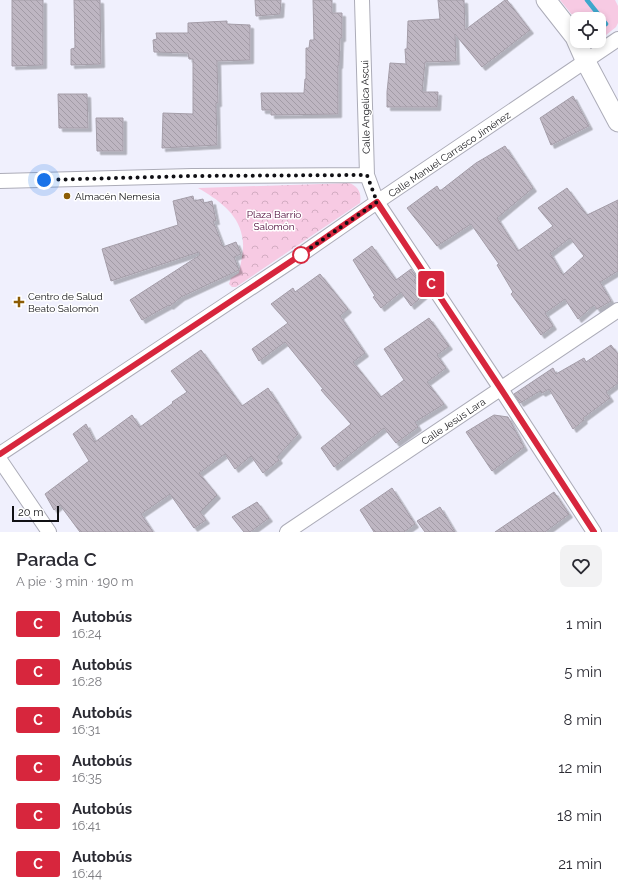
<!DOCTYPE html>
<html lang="es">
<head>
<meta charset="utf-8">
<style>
  :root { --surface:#fff; --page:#f2f2f3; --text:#2b2b33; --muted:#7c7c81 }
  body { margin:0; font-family:Raleway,sans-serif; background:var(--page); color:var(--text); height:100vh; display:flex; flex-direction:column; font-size:15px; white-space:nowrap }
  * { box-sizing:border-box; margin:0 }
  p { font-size:13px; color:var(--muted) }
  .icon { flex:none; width:22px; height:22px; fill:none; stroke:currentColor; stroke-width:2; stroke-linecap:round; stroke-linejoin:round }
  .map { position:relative; height:532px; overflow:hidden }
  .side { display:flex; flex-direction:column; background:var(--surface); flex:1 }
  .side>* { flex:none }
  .badge { padding:0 8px; border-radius:3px; font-size:14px; line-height:26px }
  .fabs { position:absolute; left:570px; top:12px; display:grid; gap:8px }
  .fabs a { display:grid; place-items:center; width:36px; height:36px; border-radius:8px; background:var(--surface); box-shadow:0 2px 6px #0003; font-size:20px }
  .scale { position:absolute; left:12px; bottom:10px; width:47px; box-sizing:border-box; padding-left:4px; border:2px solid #101014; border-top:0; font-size:11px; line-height:14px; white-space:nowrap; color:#101014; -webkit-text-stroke:3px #fff; paint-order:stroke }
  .you { position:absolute; width:20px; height:20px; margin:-10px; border:3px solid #fff; border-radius:50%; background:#1a73e8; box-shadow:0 0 0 6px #1a73e833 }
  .map>.badge { position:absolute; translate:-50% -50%; box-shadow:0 0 0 2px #fff }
  .round { display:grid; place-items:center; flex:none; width:42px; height:42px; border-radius:8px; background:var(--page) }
  .headline { display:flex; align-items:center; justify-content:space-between; height:68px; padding:0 16px }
  h1 { font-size:19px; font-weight:600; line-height:30px }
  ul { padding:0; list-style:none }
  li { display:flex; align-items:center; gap:12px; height:48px; padding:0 16px }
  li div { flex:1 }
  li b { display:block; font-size:15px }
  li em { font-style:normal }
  li .badge { min-width:44px; font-weight:700; text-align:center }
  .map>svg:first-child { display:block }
  .green { fill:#f7cae3 }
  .park { fill:url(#park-crowns) }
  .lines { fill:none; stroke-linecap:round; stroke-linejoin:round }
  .stream { stroke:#3fa7cc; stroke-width:4.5 }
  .building { fill:url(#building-back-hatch); stroke:#a49da8; fill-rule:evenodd; filter:url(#shadow) }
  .street-casing { stroke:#acacb8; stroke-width:16 }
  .secondary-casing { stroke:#acacb8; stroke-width:21 }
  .street { stroke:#fff; stroke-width:14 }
  .secondary { stroke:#fff; stroke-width:19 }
  .line-casing { stroke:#fff; stroke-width:9 }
  .line { stroke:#d7263d; stroke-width:6 }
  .walk { stroke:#101014; stroke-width:4; stroke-dasharray:0 7.2 }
  .poi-dot { fill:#8c5c05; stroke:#fff; stroke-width:1.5 }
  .stop-dot { fill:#fff; stroke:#d7263d; stroke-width:2 }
  .labels { text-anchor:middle; stroke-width:3; stroke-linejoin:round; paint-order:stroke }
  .street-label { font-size:10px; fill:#101014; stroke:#fff }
  .poi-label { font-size:10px; fill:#101014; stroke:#fff; text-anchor:start }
  .park-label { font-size:10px; fill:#4c0737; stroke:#fff }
</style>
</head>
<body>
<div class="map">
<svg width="618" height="532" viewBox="0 0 618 532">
  <defs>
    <pattern id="park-crowns" width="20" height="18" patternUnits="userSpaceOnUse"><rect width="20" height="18" fill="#f7cae3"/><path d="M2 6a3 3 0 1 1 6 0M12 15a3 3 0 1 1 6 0" fill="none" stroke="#d3acc2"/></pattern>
    <pattern id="building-back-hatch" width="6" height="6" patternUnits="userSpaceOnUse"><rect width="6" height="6" fill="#beb6c2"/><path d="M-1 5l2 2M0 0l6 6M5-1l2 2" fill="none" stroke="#a29ba6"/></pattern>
    <filter id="shadow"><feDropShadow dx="3.5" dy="3.5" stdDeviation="0" flood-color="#0004"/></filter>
  </defs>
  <rect width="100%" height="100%" fill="#f0f0fd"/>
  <!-- green -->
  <path class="green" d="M560 0H615L618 6V23L616 27 606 35 599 34V19H577V21Z"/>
  <!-- park -->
  <path class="park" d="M349 183C358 186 362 193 360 203L236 287H232L229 284 231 278 239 273C241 261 245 248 242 236 238 213 217 199 198 188Z"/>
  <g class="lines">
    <!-- stream -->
    <path class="stream" d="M587 0 606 24"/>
  </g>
  <!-- building -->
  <path class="building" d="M12 0H43V65L12 66Z
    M74 0H100L101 64 71 65V49L75 48Z
    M255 0H281L280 14 256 16Z
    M313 0H332V13H342V38H340L339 65H338V114L271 115V110H262L261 93H304L305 79H306V48H309L310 40H314Z
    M438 0H464L465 30 505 0H507L530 30 482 67 455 34 456 61 425 62 422 92H438L437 107H387V92L390 63 406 64 405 49H407L408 21 440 19Z
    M227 21V24L250 25V60L217 61 218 103H216L217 145 162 148 163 113 193 114V59H189L188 53 154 52 153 40 157 39 156 33H188V23Z
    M58 94H87L88 128H59Z
    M573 96 589 126 551 145 540 118Z
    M96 118H123V151H97Z
    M505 146 533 188 497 218 518 251 553 226 538 208 567 188 587 215 618 200V271L600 282 611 301 597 309 594 305 578 319 565 299 545 313 553 326 541 335 511 294 513 292 497 265 499 264 471 224 437 246 407 208 437 186 440 191 476 163ZM570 238 584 256 563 275 550 253Z
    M193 196 194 201 203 199 204 203 212 201 216 221H213L223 247 236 242 241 254 234 257 239 270 181 297 170 306 169 305 142 320 130 300 200 255 199 252 111 281 102 249 178 225 173 201Z
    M372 246 396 280 411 269 417 278 414 280 425 294 411 306 401 292 381 308 373 297 375 296 353 260Z
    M320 274 348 309 340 316 365 353 353 362 381 397 404 380 384 349 429 318 449 346 437 355 446 368 427 382 444 404 415 422 418 427 396 443 384 428 334 467 321 448 351 424 321 390 323 389 285 342 259 361 252 349 288 323 271 304 293 288 295 292Z
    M611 345 618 354V383L606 392 610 398 583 418 584 420 573 429 549 389 542 393 540 391 520 403 514 394 553 368 556 374 584 358 586 362Z
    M201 350 242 406 268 388 298 434 277 457 279 460 263 473 251 456 235 469 225 454 199 473 217 495 200 512 206 520 194 528 170 494 141 514 153 532H80L60 505 54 510 45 494 89 461 73 434 86 424 95 442 132 415 140 427 173 403 172 402 187 392 171 371Z
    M494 415 508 417 524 447 492 471 466 432Z
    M392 488 415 524 404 532H374L360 510Z
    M554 492 569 514 545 532H495Z
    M257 502 269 518 250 532H244L232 517Z
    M440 507 455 532H425L417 521Z"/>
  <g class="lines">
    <!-- street casing -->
    <g class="street-casing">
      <path id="street" d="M362 0 367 175 377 202 501 389 594 532
        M0 181 192 176 367 175
        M0 454 299 256 377 202 618 39
        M0 460 49 532
        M287 532 618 310"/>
    </g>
    <!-- secondary casing -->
    <g class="secondary-casing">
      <path id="secondary" d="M546 0 575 37 586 62 618 122"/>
    </g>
    <!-- street -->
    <use href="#street" class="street"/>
    <!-- secondary -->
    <use href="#secondary" class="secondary"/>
  </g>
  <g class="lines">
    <!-- line casing -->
    <g class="line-casing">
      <path id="line" d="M0 454 299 256 377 202 501 389 594 532"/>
    </g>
    <!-- line -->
    <use href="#line" class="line"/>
    <!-- walk -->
    <path class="walk" d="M44 180 192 176 367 175 377 202 299 256 301 255"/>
  </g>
  <!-- markers -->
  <g class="poi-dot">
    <circle cx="67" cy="196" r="4"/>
    <path d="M17 296h4v4h4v4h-4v4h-4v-4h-4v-4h4z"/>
  </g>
  <circle class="stop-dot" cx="301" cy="255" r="8"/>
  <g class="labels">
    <!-- street labels -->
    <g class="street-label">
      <text transform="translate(365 107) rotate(-91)" y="4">Calle Angelica Ascui</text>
      <text transform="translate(449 154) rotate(-34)" y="4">Calle Manuel Carrasco Jiménez</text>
      <text transform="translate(453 421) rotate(-34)" y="4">Calle Jesús Lara</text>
    </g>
    <!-- poi labels -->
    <g class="poi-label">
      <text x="75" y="200">Almacén Nemesia</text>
      <text x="28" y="300">Centro de Salud<tspan x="28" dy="12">Beato Salomón</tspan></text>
    </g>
    <!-- park labels -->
    <g class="park-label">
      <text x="274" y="218">Plaza Barrio<tspan x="274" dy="12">Salomón</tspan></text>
    </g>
  </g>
</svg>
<div class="fabs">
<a><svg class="icon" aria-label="locate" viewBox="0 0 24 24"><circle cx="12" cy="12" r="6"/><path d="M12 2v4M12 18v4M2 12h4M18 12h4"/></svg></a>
</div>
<div class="scale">20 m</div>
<div class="you" style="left:44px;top:180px"></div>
<b class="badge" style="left:431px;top:284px;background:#d7263d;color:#fff">C</b>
</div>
<section class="side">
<div class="headline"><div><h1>Parada C</h1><p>A pie · 3 min · 190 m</p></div><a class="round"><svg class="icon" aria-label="heart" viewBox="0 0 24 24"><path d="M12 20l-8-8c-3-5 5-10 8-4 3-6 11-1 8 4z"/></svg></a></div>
<ul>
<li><span class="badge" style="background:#d7263d;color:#fff">C</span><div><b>Autobús</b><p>16:24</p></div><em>1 min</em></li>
<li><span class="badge" style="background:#d7263d;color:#fff">C</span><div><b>Autobús</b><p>16:28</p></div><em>5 min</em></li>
<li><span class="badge" style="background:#d7263d;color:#fff">C</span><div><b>Autobús</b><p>16:31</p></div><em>8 min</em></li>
<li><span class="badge" style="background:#d7263d;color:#fff">C</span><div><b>Autobús</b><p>16:35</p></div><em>12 min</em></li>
<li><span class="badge" style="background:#d7263d;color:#fff">C</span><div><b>Autobús</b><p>16:41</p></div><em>18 min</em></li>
<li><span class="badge" style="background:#d7263d;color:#fff">C</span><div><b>Autobús</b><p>16:44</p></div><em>21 min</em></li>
</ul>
</section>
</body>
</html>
